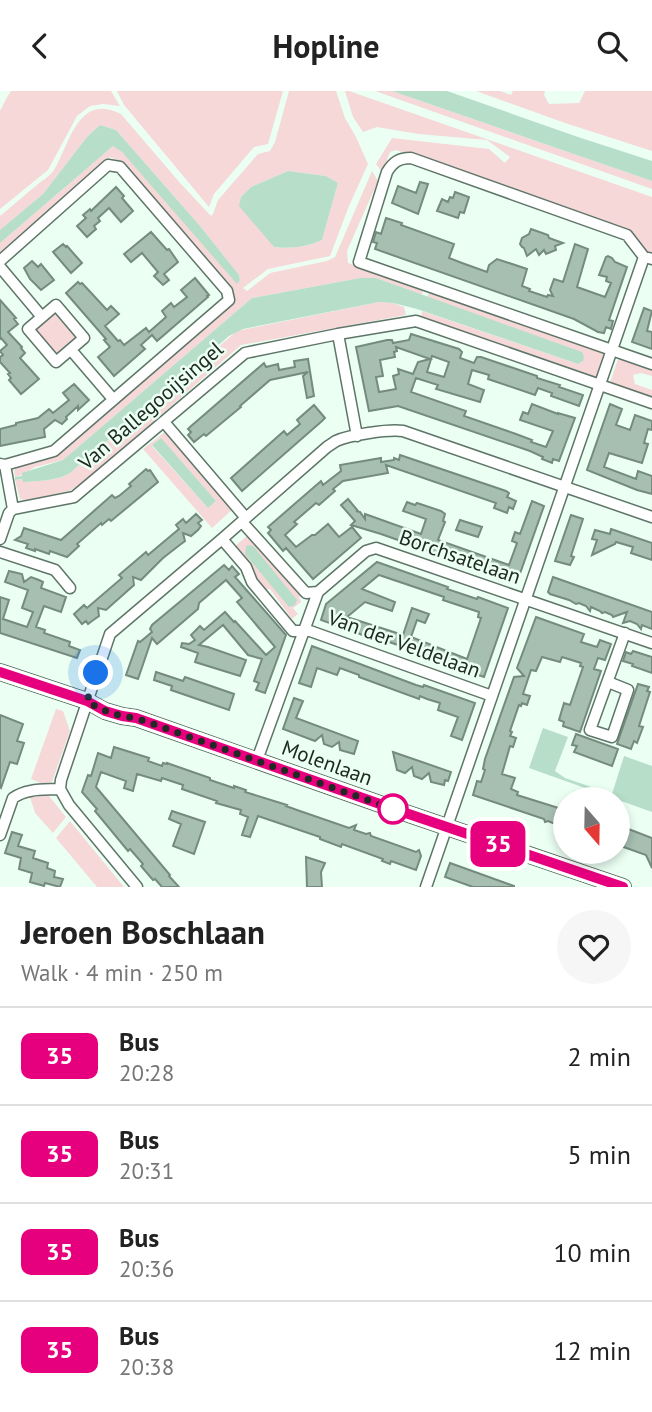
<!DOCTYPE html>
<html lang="en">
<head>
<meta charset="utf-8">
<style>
  :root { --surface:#fff; --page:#f6f6f6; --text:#222; --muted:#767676; --line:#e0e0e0 }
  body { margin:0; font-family:"PT Sans",sans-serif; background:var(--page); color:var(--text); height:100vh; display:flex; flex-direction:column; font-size:26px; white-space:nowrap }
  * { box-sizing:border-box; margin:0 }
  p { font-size:23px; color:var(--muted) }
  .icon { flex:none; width:38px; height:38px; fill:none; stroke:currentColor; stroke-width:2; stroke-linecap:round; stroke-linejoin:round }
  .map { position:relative; height:796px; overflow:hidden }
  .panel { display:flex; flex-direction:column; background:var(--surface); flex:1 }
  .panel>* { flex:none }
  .badge { padding:0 14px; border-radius:10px; font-size:24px; line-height:46px }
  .needle { width:46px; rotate:160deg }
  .controls { position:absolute; left:553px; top:696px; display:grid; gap:14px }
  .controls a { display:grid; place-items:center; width:77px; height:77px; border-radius:50%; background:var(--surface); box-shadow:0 4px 10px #0003; font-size:35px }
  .you { position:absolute; width:35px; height:35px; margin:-18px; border:5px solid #fff; border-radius:50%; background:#1a73e8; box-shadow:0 0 0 10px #1a73e833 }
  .map>.badge { position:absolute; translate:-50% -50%; box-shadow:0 0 0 4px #fff }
  .round { display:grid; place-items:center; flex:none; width:74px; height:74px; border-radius:37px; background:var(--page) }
  .headline { display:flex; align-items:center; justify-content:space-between; height:119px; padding:0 21px }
  h1 { font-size:33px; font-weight:700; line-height:52px }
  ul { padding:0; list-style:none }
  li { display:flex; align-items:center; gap:21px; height:98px; padding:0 21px; border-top:2px solid var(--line) }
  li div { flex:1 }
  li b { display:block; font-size:26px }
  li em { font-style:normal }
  li .badge { min-width:77px; font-weight:700; text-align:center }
  header { display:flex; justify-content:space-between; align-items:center; height:91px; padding:0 21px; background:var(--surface); font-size:32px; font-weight:700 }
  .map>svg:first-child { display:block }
  .green { fill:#f6d8d9; fill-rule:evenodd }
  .water { fill:#b7dec8 }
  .building { fill:#a6bfb1; stroke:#748b7e; stroke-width:2; fill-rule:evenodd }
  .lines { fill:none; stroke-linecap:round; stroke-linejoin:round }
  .minor-casing { stroke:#5e7568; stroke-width:13 }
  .secondary-casing { stroke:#5e7568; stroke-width:18 }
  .minor { stroke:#fff; stroke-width:10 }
  .secondary { stroke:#fff; stroke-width:16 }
  .line-casing { stroke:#fff; stroke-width:16 }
  .line { stroke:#e6007e; stroke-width:10 }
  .walk { stroke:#202924; stroke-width:7; stroke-dasharray:0 12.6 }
  .stop-dot { fill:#fff; stroke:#e6007e; stroke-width:3.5 }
  .labels { text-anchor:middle; stroke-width:5; stroke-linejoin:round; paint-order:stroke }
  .street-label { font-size:21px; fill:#202924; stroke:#ebfff3 }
</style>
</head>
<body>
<header><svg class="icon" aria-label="back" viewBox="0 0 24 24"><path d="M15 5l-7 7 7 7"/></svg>Hopline<svg class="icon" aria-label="search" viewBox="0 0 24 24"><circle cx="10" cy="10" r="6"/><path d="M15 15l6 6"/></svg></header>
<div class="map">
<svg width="652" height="796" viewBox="0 0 652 796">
  <rect width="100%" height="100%" fill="#ebfff3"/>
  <!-- green -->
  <path class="green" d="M11 0H111L120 15 103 13 90 15 77 25 48 79 0 118V20L6 8Z
    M117 0H283L268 53 254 56 214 103 209 116 124 14Z
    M289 0H336L345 27 356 46 368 73 349 115 330 165 268 178 243 197 247 200 270 182 327 170 335 166 372 80 378 90 347 160 348 172 423 198 422 204 376 187H360L252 207 63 369 35 376 22 384 15 386 14 380 17 376 57 365 234 211 232 198 122 71 110 66 0 161V152L113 55 122 61 240 189 239 184 200 135 116 39 100 34 87 46 43 103 0 139V125C13 114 25 104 38 93 43 89 50 85 54 79 70 52 78 1 121 23L181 93 211 125 213 123 218 109 258 63 270 60 275 51ZM288 80 326 85 338 92 322 149C307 156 290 158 274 156L241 106 251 96Z
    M345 0H349L652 106V163C641 157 635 145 625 137L396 59 390 61 382 81 376 73 392 47 489 58 505 72 510 66 487 49 418 43 377 36 363 41 353 26Z
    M375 0H392L652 90V98Z
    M476 0H500L511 4 513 0H545L544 4 549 13 579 12 585 0H652V60L565 32Z
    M430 200 605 262 596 287 421 227 422 220 578 273 583 270 581 261 427 206Z
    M379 211 393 212 404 216 406 224 241 254 84 391 69 400 26 409 20 408 15 389 23 388V391C38 390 58 390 70 382L237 240Z
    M52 223H57L74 243 75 247 58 262H54L36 241V237Z
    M622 267 652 278V285L641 282 633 284 635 293 652 299V308L613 294 610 292 618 268Z
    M166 340 233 418 212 437 143 358ZM160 347 216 410 208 417 152 355Z
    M249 443 301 504 299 506 301 511 293 517 298 523 292 528 270 498 262 499 233 457Z
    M56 618 63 620 70 640 52 691 43 693 31 688Z
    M49 705 66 726 53 742 35 722 30 706Z
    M70 730 124 796H97L56 747Z"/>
  <!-- water -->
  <path class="water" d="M392 0H447L578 46 652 70V90Z
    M100 34 116 39 200 135 239 184 240 189 237 193 122 61 113 55 0 152V139L43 103 87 46Z
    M288 80 326 85 338 92 322 149C307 156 290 158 274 156L239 115 241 106 251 96Z
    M360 187H376L582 261 584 266 583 270 578 273 417 218 393 212 379 211 243 238 229 245 70 382C57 390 38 390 23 391L22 388 15 389V386L22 385V382L63 369 252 207Z
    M161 347 216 410 208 417 152 354Z
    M250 454 254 456 297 509 295 514 289 516 245 463 246 455Z
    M543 637 568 646 555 680 565 687 612 703 624 665 652 675V721L529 677Z"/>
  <!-- building -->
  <path class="building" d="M420 91 428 93 418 123 392 112 398 95 416 102Z
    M116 96 124 105 122 107 133 120 121 131 109 117 98 127 100 130 94 135 96 138 87 146 77 135 86 127 83 124 90 118 91 120Z
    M455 101 469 106 464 122 460 121 458 127 437 120 442 108 448 111 450 106 453 107Z
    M386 127 402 132 401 134 454 153 449 167 462 172 487 181 489 174 497 168 527 178 522 195 530 198 529 200 547 206 548 204 553 205 550 199 554 188 563 191 575 153 588 158 577 196 605 206 611 192 606 190 607 186 599 184 606 166 608 165 612 167 615 171 627 176 609 229 613 230 611 238 606 236 604 242 598 241 574 228 375 158 377 152 373 151 376 141 381 143Z
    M531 138 548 144 549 147 563 152 555 155 556 159 546 163 544 159 539 164 536 158 527 165 524 157 522 156 520 153 522 147 529 143Z
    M151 141 167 159 169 158 178 171 164 183 169 189 163 194 154 185 158 181 142 162 131 171 124 163Z
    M63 153 66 156 67 155 82 172 71 182 53 161Z
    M32 170 38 176 41 173 54 189 41 199 30 188 24 177Z
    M195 187 209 204 207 205 208 206 157 250 152 244 141 254 145 258 114 285 98 266 110 256 104 249 106 248 66 202 78 191 80 193 82 192 107 219 111 215 119 223 105 235 118 250 120 249 124 254 146 237 149 241 166 226 162 220 171 212 174 216 187 206 181 199Z
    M0 209 16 227 14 228 18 233 8 241 22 256 21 257 25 262 20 267 39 288 21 303 9 289 11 287 8 283 10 282 0 271V266L3 264 0 260 7 254 1 247 0 248Z
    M644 217 652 220 647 240 652 241V258L632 251Z
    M411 243 459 258 462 261 460 267 474 272 477 266H481L537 285V287L560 294 559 296 583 304 579 315 551 305 552 302 538 297 535 304 488 288 489 284 472 279 468 293 484 299 480 311 436 298 438 294 416 287 411 301 466 320 464 325 516 343 532 349 531 351 546 356 553 340 520 329 523 321 528 323 532 313 558 323V322L575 327 559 370 553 368 552 372 542 368 543 366 530 360 398 315 369 320 356 256 387 249H392L393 252 409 249ZM396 256 430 268 418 271 413 283 398 278 399 283 393 285 396 298 379 301 376 286 383 285 380 269 395 266 394 261 397 260ZM432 265 449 271 444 286 427 281Z
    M308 268 314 305 307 307 303 285 308 281 270 289 240 315 241 316 206 345 204 343 194 351 188 344 191 341 188 338 190 336 264 272 266 276 278 273 279 279 295 276 294 270Z
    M74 293 89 309 78 319V315L66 326 67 328 62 333 55 329 44 338 45 346 0 355V338L16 334V332L38 327 49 318 53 322 69 309 63 302Z
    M610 313 622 318 616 334 630 339 635 324 652 330V339L648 338 644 352 648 353 642 372 609 362 604 376 636 388 638 380 652 385V403L637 399 587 379Z
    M314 314 325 327 322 330 242 400 231 387 284 340 287 344 300 333 297 329Z
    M400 364 506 400 509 402 507 406 516 410 513 418 509 416 507 422 494 417 496 412 386 374 388 382 343 390 333 398 335 400 319 414 316 412 294 431 297 433 285 444 296 456 312 444H315L328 433 339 446 352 436 361 447 313 488 286 457 283 460 268 442 271 439 268 436 321 390 323 394 341 380 340 374 381 367V371L394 369V367L399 369Z
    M146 378 148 380 150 379 158 391 111 430 109 428 102 434 101 432 77 453 79 455 67 466 50 460 49 463 35 458V460L26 457 28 453 15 449 21 445 24 437 61 449 112 404 115 407 119 405 131 395 129 393Z
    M348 408 358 420H356L360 421 365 428V423L421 443 426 428 403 420 407 411 415 414 417 412 441 420 445 423 443 430 445 431 438 449 509 474 517 452 512 450 515 441 520 443 532 410 544 415 517 491 381 443 351 434 355 430 341 414Z
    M196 423 202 429 198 432 201 435 198 439 191 445 183 442 185 450 181 453 163 467 141 489 133 486 134 494 106 519 98 517 99 525 92 530 88 533 86 530 82 533 74 523 84 514 87 517 122 487 119 484 146 461 148 464 173 443 179 438 176 434 183 428 186 432Z
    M571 424 583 428 571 465 574 466 570 474 555 470Z
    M460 429 482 436 478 446 456 439Z
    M611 438 652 452V469L631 462 633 456 616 451 615 453 592 464 597 449 592 448 595 439 610 443Z
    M377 471 448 496 447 498 477 508 478 506 508 517 484 586 435 569V567L419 561 371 545V547L321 529 326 513ZM379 484 444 506 443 509 479 521 478 526 481 527 467 568 411 546 417 529 425 532 429 523 412 517 403 544 347 526 365 511 392 520 395 511 362 498Z
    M224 474 229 479 232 475 239 483 235 486 286 544 265 602 256 599 259 592 254 590 262 568 248 564 223 534 199 554 208 556 246 569 240 585 195 571 198 562 181 556 182 552 189 553 195 549 191 544 200 535 204 539 225 521 234 531 235 530 266 564 275 556 237 511 242 507 226 489 199 512 198 518 157 553 152 547 138 588 126 584 138 550 140 551 152 541 150 538 152 534Z
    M9 480 22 483 24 491 31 486 39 489 43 491 41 497 66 506 61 521 44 515 36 536 45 539 44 542 70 551 69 555 80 559 77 567 0 542V506L9 509 3 528 27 536 33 521 22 517 28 499 5 491Z
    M553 486 652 521V538L642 534 641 538 637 533 630 530 623 532 627 521 613 526 612 524 605 521 602 522 600 520 591 516 590 520 586 515 579 512 576 513 569 509 550 503 548 501Z
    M536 526 584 543 581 551 597 556 600 549 611 553 605 569 598 567 594 578 601 580 580 641 563 635 564 631 559 629 564 612 570 614 583 576 580 575 581 572 562 566 560 571 542 566 536 580 531 579 523 603 530 605 527 614 522 612 521 615 519 614 510 640 512 641 510 645 516 647 513 656 510 655 502 683 515 687 511 698 518 701 517 704 565 719V737L548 730 545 731 544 728 473 704 477 690 481 691 485 679 483 678 485 668 514 586 524 585 517 577Z
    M312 555 416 594 423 596 424 594 475 612 462 649 451 645 458 626 438 619 440 612 427 608 420 605 419 608 359 586V584L340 577 337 584 317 577 311 596 299 592Z
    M633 560 652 566V582L632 575 633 573 623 570 626 561 631 563Z
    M156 581 183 590 185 586 234 603 229 619 171 599 172 595 154 589Z
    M638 593 649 596 647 600 650 601 639 635 643 636 637 652 634 650 631 658 617 653Z
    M294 607 303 610 296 627 358 650 354 663 340 659 339 651 332 656 324 653 322 644 315 650 283 638Z
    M0 624 23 633 17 650 24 652 17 673 10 671 1 697 0 696Z
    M576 643 618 658 612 675 574 661 577 655 572 654Z
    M114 656 149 667 148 670 162 675 163 672 167 673V672L210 687V689L234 697V695L246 699 245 701 287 714 286 715 297 719 349 737 356 734 354 739 366 743 370 742 371 745 416 761 419 759 421 765 416 779 391 770 390 773 382 770 383 768 342 753 341 756 320 748V746L258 725 250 746 242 744 248 726 240 723 241 719 216 712 217 710 182 698 183 694 162 687 161 690 137 683 133 700 124 697 126 690 101 681 96 696 170 784 169 785 179 796H162L155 788 153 789 141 775 143 773 130 758 128 760 95 720 97 718 82 701 88 684 91 685 98 662 111 667Z
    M393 661 451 681 448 690 445 689 444 694 431 691 429 682 422 688 414 685 412 676 405 682 397 679Z
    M172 720 205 731 194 763 173 755 181 733 169 728Z
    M618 734 652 747V777L646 764 618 754Z
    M12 741 22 744 18 755 35 760 33 767 48 772 47 777 55 780 54 786 63 788 60 796 45 792 44 795 30 791 32 782 19 778 21 767 5 762Z
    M306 766 325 772 321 781 322 796H307Z
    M450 772 514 795V796H473L445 786Z"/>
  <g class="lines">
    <!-- minor casing -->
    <g class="minor-casing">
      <path id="minor" d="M652 168 644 166 627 144 411 67C399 67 393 71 387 81L359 171 652 273
        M0 170 108 74 120 76 227 200 229 209 54 360 5 374 0 373
        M0 176 42 226
        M56 214 84 247 56 271 28 238Z
        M338 243 357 345
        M71 259 113 308
        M164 331 246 427
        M13 418 74 406 245 262 338 243 416 230 652 312
        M242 431 306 502 318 501
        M0 448 9 422 13 418 5 374
        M222 448 246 476 252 491 293 540H310L492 605
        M0 461 55 479 70 497
        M608 591 628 599 612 646 590 639 625 542
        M257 669 318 501 366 460 376 457 652 552
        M0 744 13 707C27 697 44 699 60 698
        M137 796 69 714 60 698 61 689 110 543 222 448 327 356C330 354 333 352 336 350 349 344 388 338 403 340L652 426
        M426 796 644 166"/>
    </g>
    <!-- secondary casing -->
    <g class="secondary-casing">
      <path id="secondary" d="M0 581 87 610 105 620 122 625 136 627 394 718 623 796"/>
    </g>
    <!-- minor -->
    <use href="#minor" class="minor"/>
    <!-- secondary -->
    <use href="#secondary" class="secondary"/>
  </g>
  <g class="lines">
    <!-- line casing -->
    <g class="line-casing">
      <path id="line" d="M0 581 87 610 105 620 122 625 136 627 394 718 623 796"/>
    </g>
    <!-- line -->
    <use href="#line" class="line"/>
    <!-- walk -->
    <path class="walk" d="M96 582 87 610C102 620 117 625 136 627L393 718"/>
  </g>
  <!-- markers -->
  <circle class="stop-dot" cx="393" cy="718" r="14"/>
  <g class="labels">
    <!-- street labels -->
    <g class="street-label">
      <text transform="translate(151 315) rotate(-41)" y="7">Van Ballegooijsingel</text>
      <text transform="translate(460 466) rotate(19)" y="7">Borchsatelaan</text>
      <text transform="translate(404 553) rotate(20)" y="7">Van der Veldelaan</text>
      <text transform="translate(327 672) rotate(20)" y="7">Molenlaan</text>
    </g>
  </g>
</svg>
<div class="controls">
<a><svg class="needle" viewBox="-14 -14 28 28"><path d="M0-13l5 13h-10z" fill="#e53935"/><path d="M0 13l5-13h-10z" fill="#767676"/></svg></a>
</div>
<div class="you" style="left:96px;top:582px"></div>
<b class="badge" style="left:498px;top:753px;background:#e6007e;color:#fff">35</b>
</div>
<section class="panel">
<div class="headline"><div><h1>Jeroen Boschlaan</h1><p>Walk · 4 min · 250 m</p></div><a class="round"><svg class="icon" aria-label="heart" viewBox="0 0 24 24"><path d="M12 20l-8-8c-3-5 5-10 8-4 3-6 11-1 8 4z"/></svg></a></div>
<ul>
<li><span class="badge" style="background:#e6007e;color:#fff">35</span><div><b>Bus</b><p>20:28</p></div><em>2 min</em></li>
<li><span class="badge" style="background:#e6007e;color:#fff">35</span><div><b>Bus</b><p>20:31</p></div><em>5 min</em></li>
<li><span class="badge" style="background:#e6007e;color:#fff">35</span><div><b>Bus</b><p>20:36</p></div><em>10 min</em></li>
<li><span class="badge" style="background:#e6007e;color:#fff">35</span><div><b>Bus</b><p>20:38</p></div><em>12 min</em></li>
</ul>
</section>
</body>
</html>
